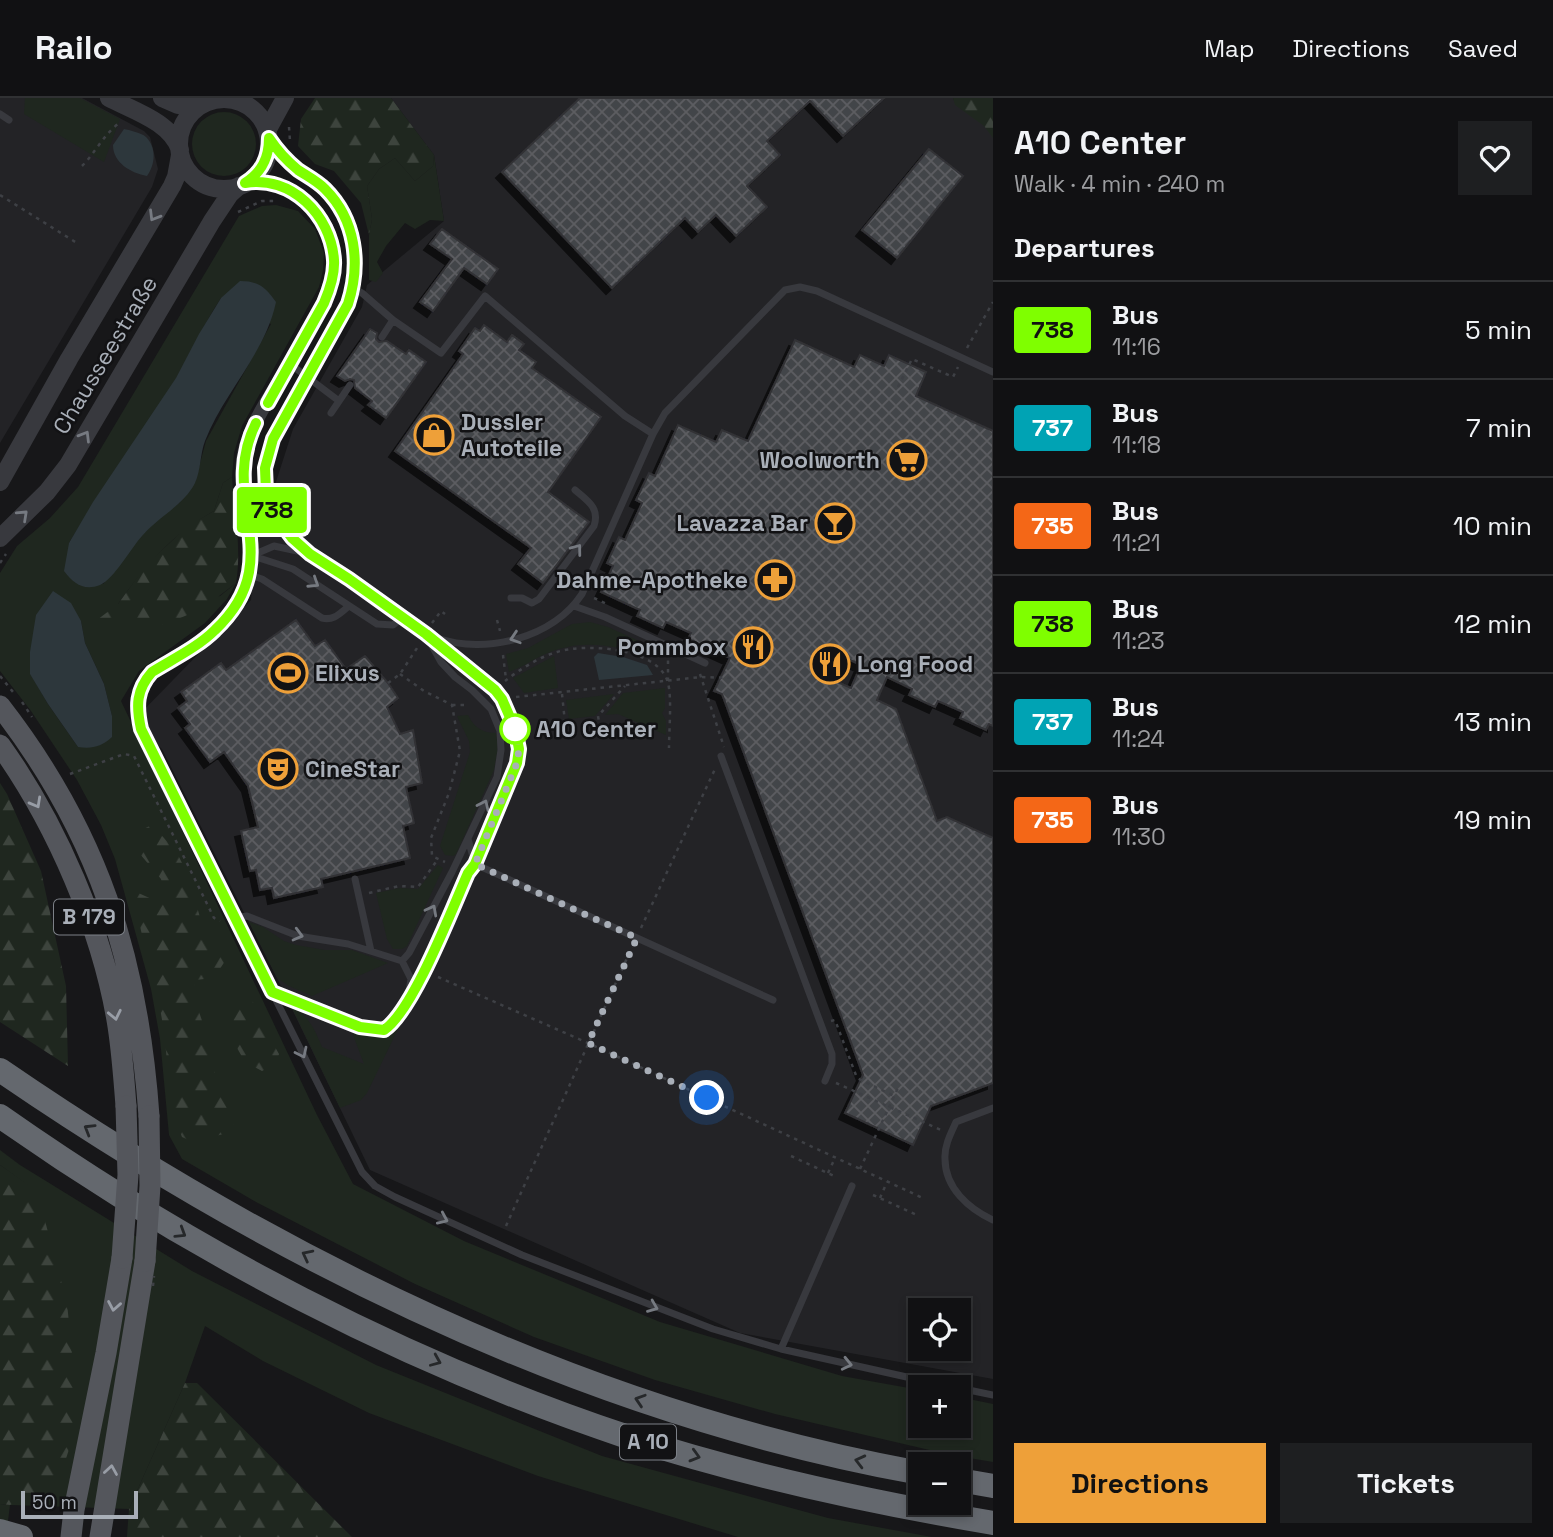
<!DOCTYPE html>
<html lang="en">
<head>
<meta charset="utf-8">
<style>
  :root { --surface:#111113; --page:#1e1f21; --text:#f1f3f6; --muted:#9c9da0; --line:#303133; --accent:#eea039 }
  body { margin:0; font-family:"Space Grotesk",sans-serif; background:var(--page); color:var(--text); height:100vh; display:flex; flex-direction:column; font-size:26px; white-space:nowrap }
  * { box-sizing:border-box; margin:0 }
  p { font-size:23px; color:var(--muted) }
  .icon { flex:none; width:38px; height:38px; fill:none; stroke:currentColor; stroke-width:2; stroke-linecap:round; stroke-linejoin:round }
  .map { position:relative; flex:1; overflow:hidden }
  .details { display:flex; flex-direction:column; background:var(--surface); width:560px }
  .details>* { flex:none }
  .badge { padding:0 14px; border-radius:5px; font-size:24px; line-height:46px }
  .buttons { position:absolute; left:908px; top:1200px; display:grid; gap:14px }
  .buttons a { display:grid; place-items:center; width:63px; height:63px; border-radius:0px; background:var(--surface); box-shadow:0 4px 10px #0003,0 0 0 2px var(--line); font-size:35px }
  .scale { position:absolute; left:21px; bottom:18px; width:117px; box-sizing:border-box; padding-left:7px; border:4px solid #a9afb8; border-top:0; font-size:19px; line-height:24px; white-space:nowrap; color:#a9afb8; -webkit-text-stroke:5px #121214; paint-order:stroke }
  .you { position:absolute; width:35px; height:35px; margin:-18px; border:5px solid #fff; border-radius:50%; background:#1a73e8; box-shadow:0 0 0 10px #1a73e833 }
  .map>.badge { position:absolute; translate:-50% -50%; box-shadow:0 0 0 4px #fff }
  h2 { padding:0 21px; font-size:26px; line-height:63px }
  .round { display:grid; place-items:center; flex:none; width:74px; height:74px; border-radius:0px; background:var(--page) }
  .summary { display:flex; align-items:center; justify-content:space-between; height:119px; padding:0 21px }
  h1 { font-size:33px; font-weight:700; line-height:52px }
  .cta { display:flex; gap:14px; margin-top:auto; padding:14px 21px }
  .cta a { flex:1; height:80px; border-radius:0px; background:var(--accent); color:#111; font-size:28px; font-weight:700; line-height:80px; text-align:center }
  .cta a+a { background:var(--page); color:var(--text) }
  ul { padding:0; list-style:none }
  li { display:flex; align-items:center; gap:21px; height:98px; padding:0 21px; border-top:2px solid var(--line) }
  li div { flex:1 }
  li b { display:block; font-size:26px }
  li em { font-style:normal }
  li .badge { min-width:77px; font-weight:700; text-align:center }
  header { display:flex; align-items:center; gap:42px; box-sizing:border-box; height:98px; padding:0 35px; background:var(--surface); border-bottom:2px solid var(--line) }
  header strong { font-size:33px }
  nav { display:flex; gap:38px; margin-inline-start:auto; font-size:24px }
  main { display:flex; flex:1; min-height:0 }
  .map>svg:first-child { display:block }
  .built { fill:#232326; fill-rule:evenodd }
  .green { fill:#1f271f; fill-rule:evenodd }
  .forest { fill:url(#forest-firs) }
  .water { fill:#2d373c }
  .building { fill:url(#building-cross-hatch); stroke:#313135; stroke-width:2; fill-rule:evenodd; filter:url(#shadow) }
  .lines { fill:none; stroke-linecap:round; stroke-linejoin:round }
  .path { stroke:#3e4045; stroke-width:2.5; stroke-dasharray:3.5 5; stroke-linecap:butt }
  .service { stroke:#38393e; stroke-width:7 }
  .minor { stroke:#38393e; stroke-width:14 }
  .tertiary { stroke:#38393e; stroke-width:18 }
  .primary { stroke:#54565c; stroke-width:21 }
  .motorway { stroke:#64686e; stroke-width:24 }
  .path-bridge { stroke:#3e4045; stroke-width:2.5; stroke-dasharray:3.5 5; stroke-linecap:butt }
  .primary-bridge { stroke:#54565c; stroke-width:21 }
  .oneway { stroke:#767a81 }
  .oneway2 { stroke:#989da6 }
  .oneway3 { stroke:#26282a }
  .line-casing { stroke:#fff; stroke-width:16 }
  .line { stroke:#7fff00; stroke-width:10 }
  .walk { stroke:#a9afb8; stroke-width:7; stroke-dasharray:0 12.6 }
  .stop-dot { fill:#fff; stroke:#7fff00; stroke-width:3.5 }
  .labels { text-anchor:middle; stroke-width:5; stroke-linejoin:round; paint-order:stroke }
  .shield { fill:#121214; stroke:#7c8087; stroke-width:2 }
  .shield-label { font-size:21px; font-weight:bold; fill:#a9afb8 }
  .street-label { font-size:23px; fill:#a9afb8; stroke:#121214 }
  .poi-label { font-size:23px; font-weight:bold; fill:#a9afb8; stroke:#121214; text-anchor:start }
  .stop-label { font-size:23px; font-weight:bold; fill:#a9afb8; stroke:#121214; text-anchor:start }
</style>
</head>
<body>
<header>
<strong>Railo</strong>
<nav><a>Map</a><a>Directions</a><a>Saved</a></nav>
</header>
<main>
<div class="map">
<svg width="993" height="1439" viewBox="0 0 993 1439">
  <defs>
    <pattern id="forest-firs" width="22" height="20" patternUnits="userSpaceOnUse" patternTransform="scale(1.75)"><rect width="22" height="20" fill="#1f271f"/><path d="M5 1l3.5 6h-7zM16 11l3.5 6h-7z" fill="#3d443d"/></pattern>
    <pattern id="building-cross-hatch" width="8" height="8" patternUnits="userSpaceOnUse" patternTransform="scale(1.75)"><rect width="8" height="8" fill="#434549"/><path d="M0 0l8 8M0 8l8-8" fill="none" stroke="#5b5d61"/></pattern>
    <filter id="shadow"><feDropShadow dx="-6" dy="6" stdDeviation="0" flood-color="#0009"/></filter>
  </defs>
  <rect width="100%" height="100%" fill="#171719"/>
  <!-- built -->
  <path class="built" d="M0 0H82L144 33 150 39 158 71 152 89 0 345Z
    M391 0H953L956 7 993 33V1281L740 1235 370 1072 277 880 162 651 133 623 251 502 255 449 293 331 362 209 367 187 444 123 434 57ZM920 1213H959V1251H920Z"/>
  <!-- green -->
  <path class="green" d="M25 0H80L120 21 104 64 24 16Z
    M192 46a32 32 0 1 1 64 0a32 32 0 1 1-64 0Z
    M434 57 444 123 430 122 415 131 405 125 386 148 377 164 383 175 376 184 369 182V137L372 121 367 88 379 71 395 60 415 83 433 68Z
    M276 107 298 113 315 131 324 155 323 172 319 189 242 328 234 355 232 379 223 385 214 413C170 438 147 466 118 506L220 498 236 485 227 501 205 525 139 573 121 603 317 1017 353 1086 464 1143 660 1224 842 1278 920 1292V1328H959V1299L993 1306V1364L951 1357 775 1316 655 1282 534 1239 415 1186 256 1104 182 1061 169 1037 160 941 151 891 115 761 101 727 77 682 31 613 0 573V475L17 448 50 420 78 389 239 118 262 108ZM221 200 271 226 206 343 195 384 179 405 160 419 141 438 103 486 69 445C102 389 143 337 176 281 191 254 204 226 221 200ZM81 523 85 545 104 586 112 618 78 649 48 606 30 575Z
    M590 524 608 529 652 549 645 557C610 546 578 541 543 557 532 562 521 570 509 574L506 556 528 550 572 526Z
    M554 558 558 590 524 595 513 580Z
    M665 590V610L662 615 666 623V637L618 616 605 617 623 595Z
    M614 596 595 618 569 621 566 602Z
    M468 617C474 629 482 635 496 635L498 649 494 672 456 756 453 758 445 757 440 748 470 654 469 643 457 618Z
    M438 767 443 770 407 848 402 851H393L387 841 376 795 400 790 418 791Z
    M249 824 263 829 284 843 296 847 325 852H352L388 865 312 898 289 888 277 880Z
    M291 908C308 916 315 932 322 949L364 966 352 934C374 937 379 948 399 929L367 995 361 1002 340 1010Z
    M0 1052 20 1067 192 1173 376 1267 602 1358 828 1420 932 1439H738L538 1378 369 1315 263 1263 205 1228 185 1285 129 1411 10 1407 6 1439H0V1406L10 1407 37 1094 0 1067Z"/>
  <!-- forest -->
  <path class="forest" d="M315 0H391L434 57 433 68 415 83 395 60 379 71 367 88 372 121 369 137 361 105 334 73 315 66 298 48 301 21Z
    M953 0H993V40L984 28 955 7Z
    M232 379C234 415 242 449 236 485L202 511 163 527 102 526 97 522 118 506 147 466 188 428 214 413 223 385Z
    M0 685 7 696 41 773 66 888 68 968 0 924Z
    M152 727 176 753 188 777 201 823 225 863 214 880 195 882V892L221 910 246 893C260 913 266 935 279 956L276 966 262 973 245 964 220 920 210 919 196 905 216 964 212 992 238 1013 231 1034 193 1044 182 1039C166 999 169 957 161 916 154 874 138 834 134 793L167 808 161 781 140 756 139 733Z
    M0 1067 37 1093 67 1205 75 1287 72 1342 62 1373 38 1393 10 1407 0 1406Z
    M185 1285H197L352 1439H127L129 1411Z"/>
  <!-- water -->
  <path class="water" d="M124 31C129 32 142 35 146 39 157 50 155 67 147 78 131 75 113 65 113 47Z
    M240 183C259 183 266 190 276 204 265 256 224 294 205 343 200 356 201 372 195 385 184 407 158 419 142 438 131 450 114 481 100 487 84 493 74 486 64 473L69 445 93 404 176 280 199 236 221 200Z
    M53 493 71 505 81 523 85 545 104 586 112 618V639C101 649 92 651 78 649L48 606 30 576V554L36 517Z
    M598 555 623 559 647 567 653 577 599 582 594 559Z"/>
  <!-- building -->
  <path class="building" d="M580 0H884L843 38 810 3 767 43 780 57 747 88 767 109 736 138 716 117 698 134 685 120 612 190 502 74Z
    M929 51 963 78 897 160 862 132Z
    M442 131 498 171 487 186 464 170 433 213 420 204 452 161 430 146Z
    M484 227 507 244 512 237 524 246 519 252 536 264 532 270 601 319 548 394 589 424 543 485 518 466 531 450 395 353 463 256 459 253 475 230 480 233Z
    M370 231 377 235 376 241 379 244 387 243 406 256 409 252 426 264 386 320 368 307 372 303 355 290 354 282 350 281 345 283 337 278Z
    M795 242 854 269 860 257 884 268 889 257 926 274 916 298 993 333V628L989 626 986 632 960 620 963 614 938 603 935 609 909 597 912 591 887 579 877 602 896 611 937 723 947 719 993 740V985L931 1008 913 1047 845 1015 863 977 722 596 714 593 730 560 688 541 691 535 666 524 663 530 637 518 640 512 601 494 613 468 607 465 619 439 625 442 642 405 636 402 649 375 655 378 678 327 716 344 722 332 748 343ZM837 556 861 567 851 590 826 579Z
    M296 522 315 548 325 542 346 571 365 558 388 585 398 600 387 609 400 636 413 632 422 685 406 689 414 725 403 728 410 760 321 781 323 789 274 800 272 790 260 792 256 772 250 773 241 733 258 729 248 688 224 654 210 664 185 630 190 626 178 610 187 603 181 594 221 565 226 572Z"/>
  <g class="lines">
    <!-- path -->
    <path class="path" d="M289 29 290 43
      M82 68C96 54 105 34 121 24
      M0 97 77 145
      M238 114 262 103H275
      M967 250 993 204
      M898 289 912 261 953 279 958 269
      M0 465 6 456
      M594 500 607 506
      M497 522 500 533
      M432 525 441 513 445 516
      M503 557 506 581
      M400 576 424 593 452 607 460 653 449 695 431 740 432 758 445 764
      M700 576 724 649
      M0 578 13 594
      M505 583C519 572 539 559 557 554 585 545 659 549 668 585 672 600 669 633 669 650
      M668 583V561
      M388 585 400 576 419 547
      M562 596 566 634
      M516 599 701 579 732 580
      M22 604 32 619
      M452 607H469
      M600 630 598 618 625 588
      M70 676 124 656 134 658 214 820 220 823
      M369 795 399 788 418 789 438 761
      M641 830 715 671
      M438 879 588 945 925 1101
      M831 923 835 922 857 980 894 998
      M836 985 941 1032
      M791 1058 834 1078
      M860 1071 898 990
      M828 1075 835 1060
      M873 1097 917 1117
      M880 1100 887 1084
      M506 1128 632 849"/>
    <!-- service -->
    <path class="service" d="M0 16 9 22
      M353 190 362 195 393 222 382 239
      M393 222 441 255 485 198 625 318 653 336
      M290 266 339 303
      M331 315 350 287
      M253 457 274 448 302 454
      M253 458 293 471 377 526 393 527 402 520
      M250 477 262 481 322 520C334 523 340 515 349 508
      M511 500H522L532 505 539 501 594 428C600 410 588 403 575 392
      M574 508 605 519 705 565
      M437 540C486 557 553 540 582 496L653 336 665 315 785 192 800 189 817 193 993 274
      M721 658 832 956V966L825 983
      M468 741 475 766 773 902
      M355 781 371 853
      M233 820 247 818 298 838 348 846 402 863 411 881 409 893
      M402 863 409 855 452 774 497 679 501 652 500 633 491 611 472 592 455 579 441 564 431 546
      M274 898 362 1074 375 1088 395 1099 522 1157 713 1231 781 1251 956 1290
      M993 1010 956 1024C951 1035 944 1048 945 1061 945 1090 969 1111 993 1122
      M781 1251 852 1088
      M959 1290 993 1297"/>
    <!-- minor -->
    <path class="minor" d="M245 85C268 81 291 89 308 105 384 177 266 277 246 348 231 401 267 447 241 500 223 535 184 554 152 574 136 592 136 608 141 631L272 894 360 929 384 932C413 913 452 811 468 775L475 766 517 665 519 651 515 631 502 601 495 592 426 536 349 481 310 456 292 440 274 416 266 395 265 370 273 341 348 206C361 166 357 122 325 91 317 83 307 78 298 72 287 63 278 52 269 40"/>
    <!-- tertiary -->
    <path class="tertiary" d="M109 0C134 13 171 24 180 52
      M162 0 178 7H201
      M179 46a45 45 0 1 1 90 0a45 45 0 1 1-90 0Z
      M267 33 285 0
      M0 384 69 261 172 88 176 79 180 57
      M0 440 47 394 68 367 212 123 230 96 239 88"/>
    <!-- primary -->
    <path class="primary" d="M0 608C98 734 138 860 149 1018
      M0 647C56 725 103 833 118 928 122 954 124 981 126 1008
      M71 1439 74 1412 106 1255 122 1160
      M100 1439 145 1163"/>
    <!-- motorway -->
    <path class="motorway" d="M0 972C277 1162 588 1315 920 1375
      M0 1018C192 1153 405 1265 628 1339 747 1378 870 1404 993 1425
      M959 1382 993 1388
      M0 1433 21 1439"/>
    <!-- path-bridge -->
    <path class="path-bridge" d="M153 1188 154 1178"/>
    <!-- primary-bridge -->
    <path class="primary-bridge" d="M122 1160 128 1077 126 1008
      M145 1163 150 1088 149 1018"/>
  </g>
  <!-- one-way arrows -->
  <defs><path id="oneway-chevron" d="M-2-3.5L2.5 0L-2 3.5" fill="none" stroke-width="1.6" stroke-linecap="round" stroke-linejoin="round" transform="scale(1.75)"/></defs>
  <g class="oneway">
    <use href="#oneway-chevron" transform="translate(154 118) rotate(121)"/>
    <use href="#oneway-chevron" transform="translate(85 338) rotate(-59)"/>
    <use href="#oneway-chevron" transform="translate(23 417) rotate(-43)"/>
    <use href="#oneway-chevron" transform="translate(577 451) rotate(-53)"/>
    <use href="#oneway-chevron" transform="translate(314 485) rotate(33)"/>
    <use href="#oneway-chevron" transform="translate(515 540) rotate(162)"/>
    <use href="#oneway-chevron" transform="translate(484 707) rotate(-65)"/>
    <use href="#oneway-chevron" transform="translate(432 812) rotate(-62)"/>
    <use href="#oneway-chevron" transform="translate(298 837) rotate(15)"/>
    <use href="#oneway-chevron" transform="translate(302 955) rotate(64)"/>
    <use href="#oneway-chevron" transform="translate(443 1121) rotate(24)"/>
    <use href="#oneway-chevron" transform="translate(653 1209) rotate(22)"/>
    <use href="#oneway-chevron" transform="translate(847 1266) rotate(13)"/>
  </g>
  <g class="oneway2">
    <use href="#oneway-chevron" transform="translate(36 705) rotate(61)"/>
    <use href="#oneway-chevron" transform="translate(115 917) rotate(78)"/>
    <use href="#oneway-chevron" transform="translate(114 1208) rotate(100)"/>
    <use href="#oneway-chevron" transform="translate(111 1372) rotate(-81)"/>
  </g>
  <g class="oneway3">
    <use href="#oneway-chevron" transform="translate(89 1031) rotate(-149)"/>
    <use href="#oneway-chevron" transform="translate(181 1135) rotate(32)"/>
    <use href="#oneway-chevron" transform="translate(307 1157) rotate(-153)"/>
    <use href="#oneway-chevron" transform="translate(436 1263) rotate(23)"/>
    <use href="#oneway-chevron" transform="translate(640 1302) rotate(-162)"/>
    <use href="#oneway-chevron" transform="translate(695 1358) rotate(16)"/>
    <use href="#oneway-chevron" transform="translate(860 1363) rotate(-166)"/>
  </g>
  <g class="lines">
    <!-- line casing -->
    <g class="line-casing">
      <path id="line" d="M256 325C217 403 290 461 215 532 198 549 173 561 152 574 136 592 136 608 141 631L272 894 360 929 384 932C413 913 452 811 468 775L475 766 517 665 519 651 515 631 502 601 495 592 426 536 349 481 310 456 292 440 274 416 266 394 265 370 273 341 348 206C361 166 356 122 325 91 317 83 307 78 298 72 287 63 277 52 269 40 269 60 262 74 245 85 291 77 331 117 334 162 335 177 330 191 324 205L268 305"/>
    </g>
    <!-- line -->
    <use href="#line" class="line"/>
    <!-- walk -->
    <path class="walk" d="M515 631 519 651 517 665 475 766 637 840 588 945 707 1000"/>
  </g>
  <!-- icons -->
  <defs>
    <g id="shop-ring" transform="scale(2.0125)"><circle r="9.5" fill="#121214" stroke="#eea039" stroke-width="1.5"/><path d="M-5-2.5h2.3a2.7 3.5 0 0 1 5.4 0H5L5.5 6h-11ZM-1.5-2.5h3a1.5 2.3 0 0 0-3 0Z" fill="#eea039"/></g>
    <g id="supermarket-ring" transform="scale(2.0125)"><circle r="9.5" fill="#121214" stroke="#eea039" stroke-width="1.5"/><path d="M-6-5.5h2.5l.6 2H6L4.5 2H-2.5L-4.4-4H-6ZM-1.5 3.2a1.3 1.3 0 1 0 .1 0ZM3 3.2a1.3 1.3 0 1 0 .1 0Z" fill="#eea039"/></g>
    <g id="bar-ring" transform="scale(2.0125)"><circle r="9.5" fill="#121214" stroke="#eea039" stroke-width="1.5"/><path d="M-6-5H6L.8 .8V4.5H3.5V6h-7V4.5H-.8V.8Z" fill="#eea039"/></g>
    <g id="pharmacy-ring" transform="scale(2.0125)"><circle r="9.5" fill="#121214" stroke="#eea039" stroke-width="1.5"/><path d="M-2-6h4v4h4v4h-4v4h-4v-4h-4v-4h4Z" fill="#eea039"/></g>
    <g id="restaurant-ring" transform="scale(2.0125)"><circle r="9.5" fill="#121214" stroke="#eea039" stroke-width="1.5"/><path d="M-5-6h1v4h1v-4h1v4h1v-4h1v5L-1.5 .5V6h-2V.5L-5-1ZM5-6V6H3V1.5H1.5Q1.5-4 5-6Z" fill="#eea039"/></g>
    <g id="stadium-ring" transform="scale(2.0125)"><circle r="9.5" fill="#121214" stroke="#eea039" stroke-width="1.5"/><path d="M0-5a6.5 5 0 1 0 0 10a6.5 5 0 1 0 0-10ZM-3.5-1.8h7v3.6h-7Z" fill="#eea039"/></g>
    <g id="theatre-ring" transform="scale(2.0125)"><circle r="9.5" fill="#121214" stroke="#eea039" stroke-width="1.5"/><path d="M-5-5.5Q0-4 5-5.5V0Q5 5 0 6Q-5 5-5 0ZM-3.3-2.5H-1v1.5H-3.3ZM1-2.5H3.3v1.5H1ZM-2.8 1Q0 5.5 2.8 1Z" fill="#eea039"/></g>
  </defs>
  <g fill-rule="evenodd">
    <use href="#shop-ring" x="434" y="337"/>
    <use href="#supermarket-ring" x="907" y="362"/>
    <use href="#bar-ring" x="835" y="425"/>
    <use href="#pharmacy-ring" x="775" y="482"/>
    <use href="#restaurant-ring" x="753" y="549"/>
    <use href="#restaurant-ring" x="830" y="566"/>
    <use href="#stadium-ring" x="288" y="575"/>
    <use href="#theatre-ring" x="278" y="671"/>
  </g>
  <!-- markers -->
  <circle class="stop-dot" cx="515" cy="631" r="14"/>
  <g class="labels">
    <!-- shield labels -->
    <g class="shield">
      <rect x="54" y="801.5" width="70" height="35" rx="5"/>
      <rect x="620" y="1326.5" width="56" height="35" rx="5"/>
    </g>
    <g class="shield-label">
      <text x="89" y="826">B 179</text>
      <text x="648" y="1351">A 10</text>
    </g>
    <!-- street labels -->
    <g class="street-label">
      <text transform="translate(105 257) rotate(-59)" y="8">Chausseestraße</text>
    </g>
    <!-- poi labels -->
    <g class="poi-label">
      <text x="461" y="332">Dussler<tspan x="461" dy="26">Autoteile</tspan></text>
      <text x="880" y="370" text-anchor="end">Woolworth</text>
      <text x="808" y="433" text-anchor="end">Lavazza Bar</text>
      <text x="748" y="490" text-anchor="end">Dahme-Apotheke</text>
      <text x="726" y="557" text-anchor="end">Pommbox</text>
      <text x="857" y="574">Long Food</text>
      <text x="315" y="583">Elixus</text>
      <text x="305" y="679">CineStar</text>
    </g>
    <!-- stop labels -->
    <g class="stop-label">
      <text x="536" y="639">A10 Center</text>
    </g>
  </g>
</svg>
<div class="buttons">
<a><svg class="icon" aria-label="locate" viewBox="0 0 24 24"><circle cx="12" cy="12" r="6"/><path d="M12 2v4M12 18v4M2 12h4M18 12h4"/></svg></a>
<a>+</a>
<a>−</a>
</div>
<div class="scale">50 m</div>
<div class="you" style="left:707px;top:1000px"></div>
<b class="badge" style="left:272px;top:412px;background:#7fff00;color:#111">738</b>
</div>
<section class="details">
<div class="summary"><div><h1>A10 Center</h1><p>Walk · 4 min · 240 m</p></div><a class="round"><svg class="icon" aria-label="heart" viewBox="0 0 24 24"><path d="M12 20l-8-8c-3-5 5-10 8-4 3-6 11-1 8 4z"/></svg></a></div>
<h2>Departures</h2>
<ul>
<li><span class="badge" style="background:#7fff00;color:#111">738</span><div><b>Bus</b><p>11:16</p></div><em>5 min</em></li>
<li><span class="badge" style="background:#00a3b4;color:#fff">737</span><div><b>Bus</b><p>11:18</p></div><em>7 min</em></li>
<li><span class="badge" style="background:#f46717;color:#fff">735</span><div><b>Bus</b><p>11:21</p></div><em>10 min</em></li>
<li><span class="badge" style="background:#7fff00;color:#111">738</span><div><b>Bus</b><p>11:23</p></div><em>12 min</em></li>
<li><span class="badge" style="background:#00a3b4;color:#fff">737</span><div><b>Bus</b><p>11:24</p></div><em>13 min</em></li>
<li><span class="badge" style="background:#f46717;color:#fff">735</span><div><b>Bus</b><p>11:30</p></div><em>19 min</em></li>
</ul>
<div class="cta"><a>Directions</a><a>Tickets</a></div>
</section>
</main>
</body>
</html>
